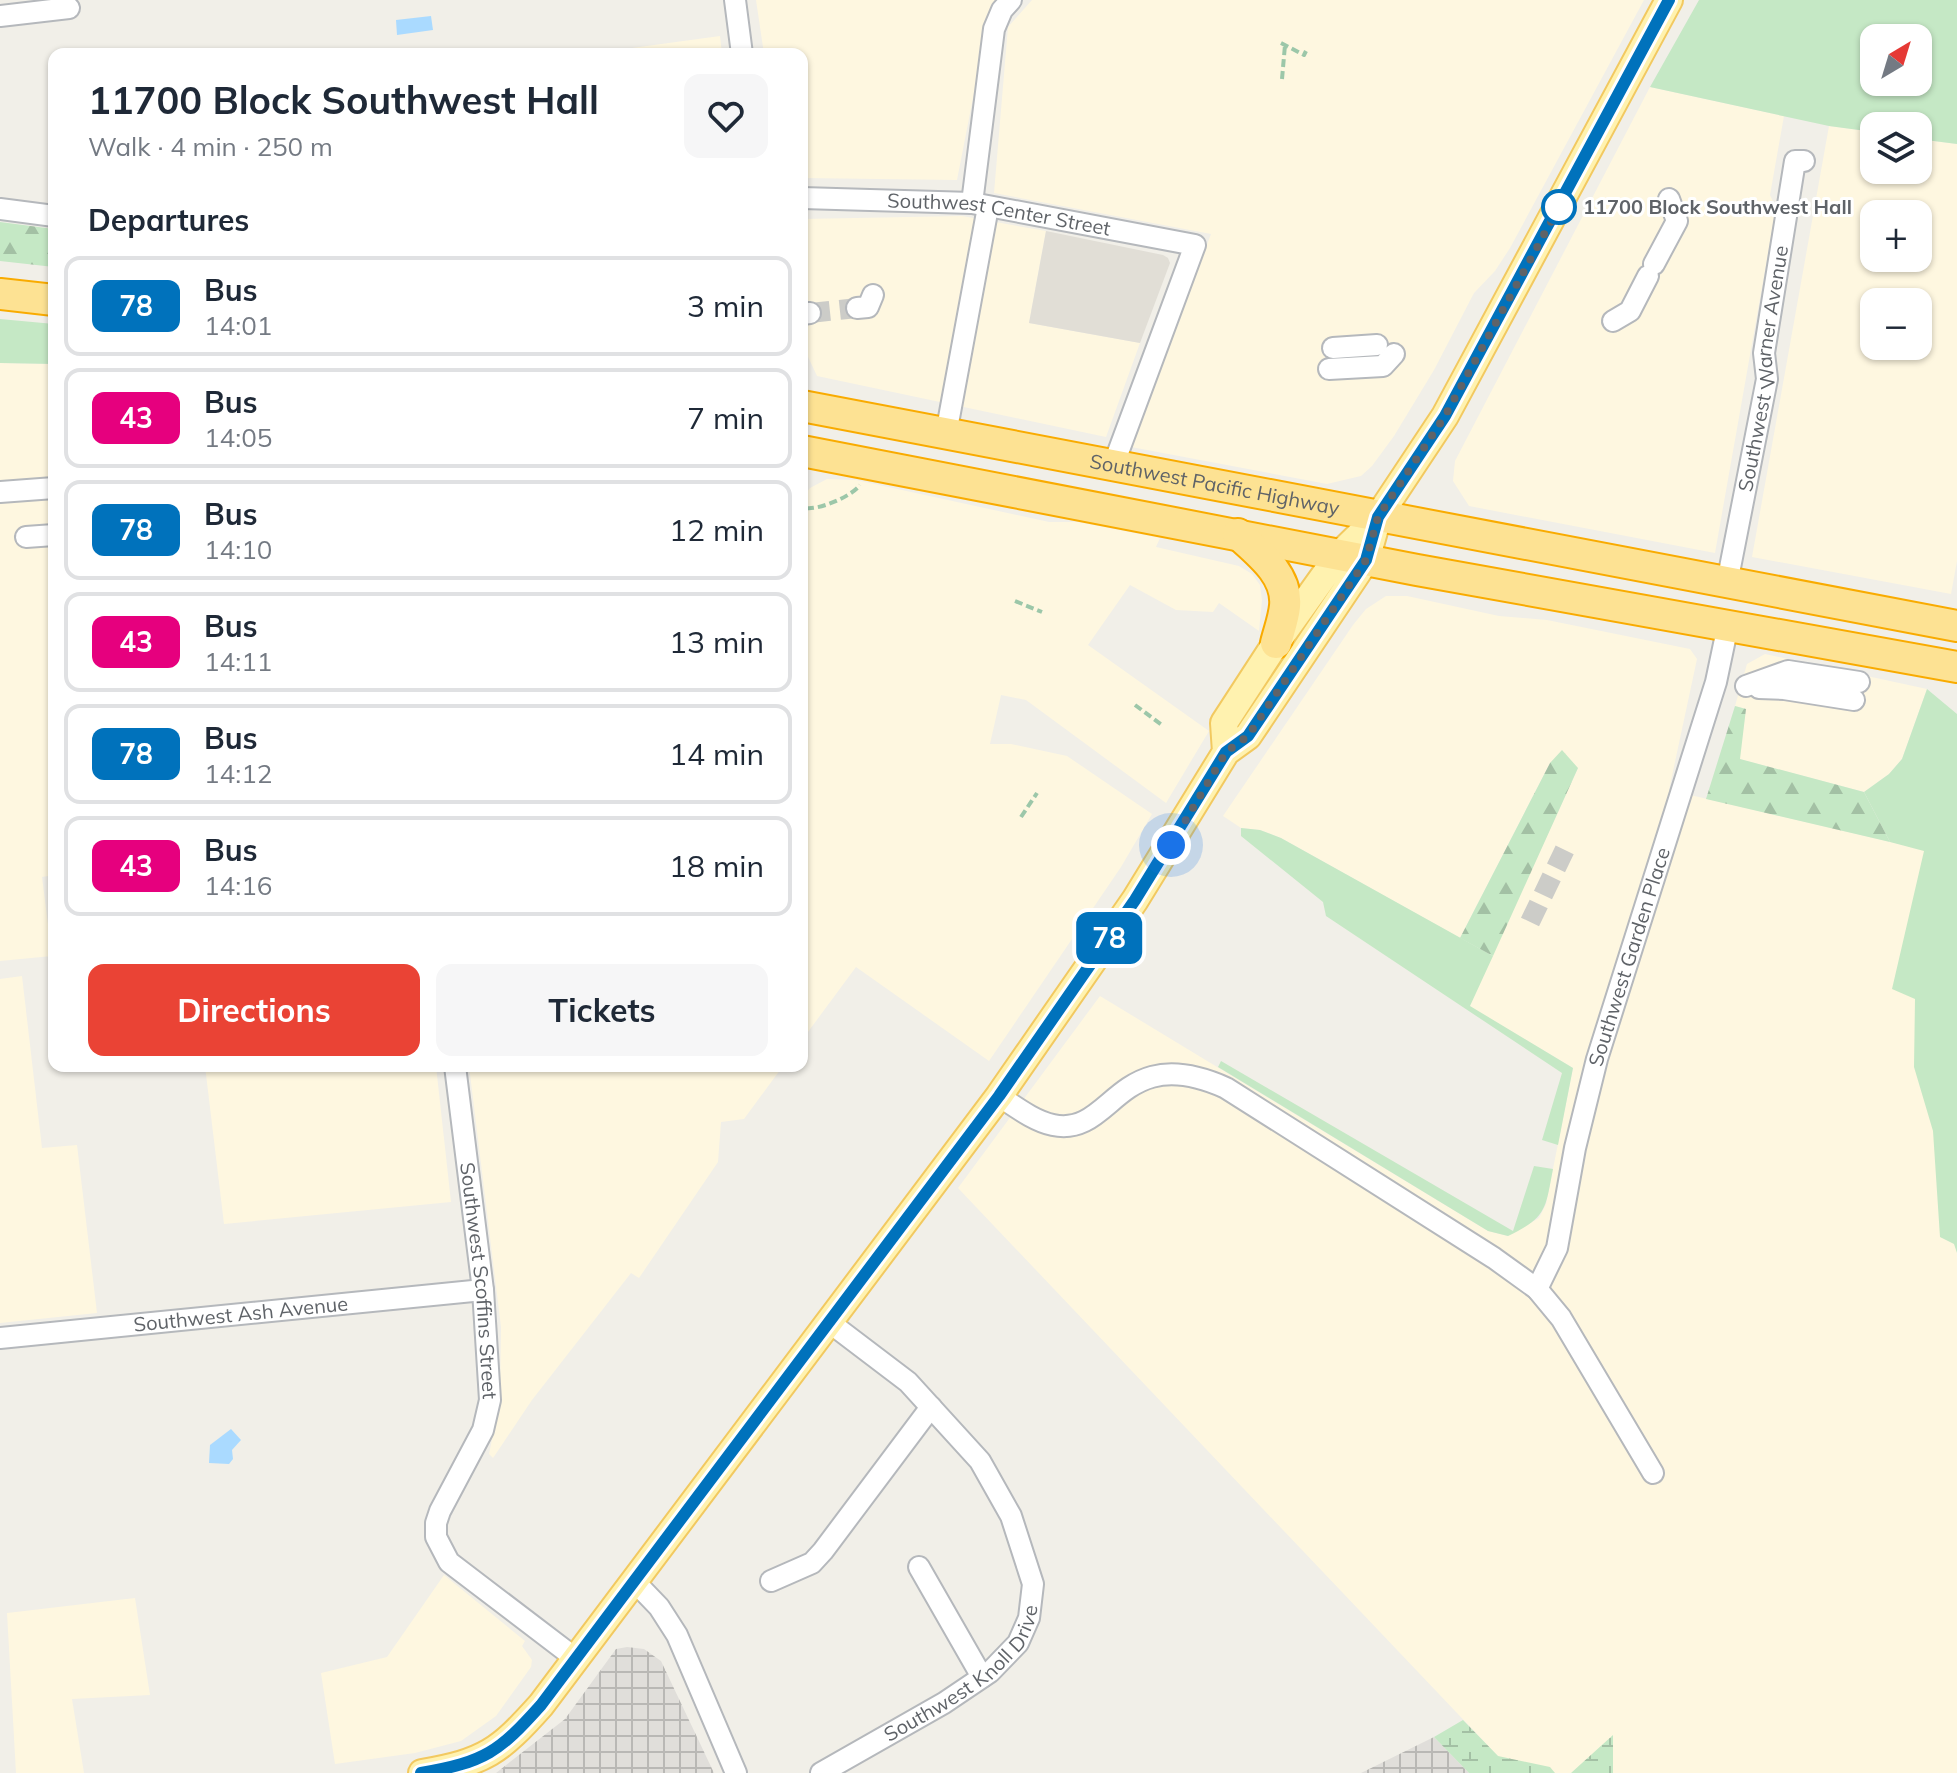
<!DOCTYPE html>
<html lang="en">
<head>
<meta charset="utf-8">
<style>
  :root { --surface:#fff; --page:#f6f6f7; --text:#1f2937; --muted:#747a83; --line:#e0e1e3; --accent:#ea4335 }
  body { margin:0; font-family:Mulish,sans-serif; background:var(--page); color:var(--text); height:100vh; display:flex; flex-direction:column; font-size:30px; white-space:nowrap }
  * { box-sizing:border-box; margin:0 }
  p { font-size:26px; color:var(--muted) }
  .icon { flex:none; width:44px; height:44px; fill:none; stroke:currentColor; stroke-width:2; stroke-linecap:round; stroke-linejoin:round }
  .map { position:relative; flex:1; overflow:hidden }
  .drawer { position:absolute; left:48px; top:48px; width:760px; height:1024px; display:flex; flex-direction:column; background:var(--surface); border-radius:16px; box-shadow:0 2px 6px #0004 }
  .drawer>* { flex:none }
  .badge { padding:0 16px; border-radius:12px; font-size:28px; line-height:52px }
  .needle { width:52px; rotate:38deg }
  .buttons { position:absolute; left:1860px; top:24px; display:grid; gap:16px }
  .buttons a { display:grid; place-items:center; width:72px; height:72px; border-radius:16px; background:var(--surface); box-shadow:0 2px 6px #0004; font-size:40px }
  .you { position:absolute; width:40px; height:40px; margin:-20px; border:6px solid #fff; border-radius:50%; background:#1a73e8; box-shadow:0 0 0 12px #1a73e833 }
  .map>.badge { position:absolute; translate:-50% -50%; box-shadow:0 0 0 4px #fff }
  h2 { padding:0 40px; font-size:30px; line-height:72px }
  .round { display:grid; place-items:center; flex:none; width:84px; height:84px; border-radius:16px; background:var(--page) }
  .head { display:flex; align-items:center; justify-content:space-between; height:136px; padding:0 40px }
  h1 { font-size:38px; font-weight:700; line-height:60px }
  .button { display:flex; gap:16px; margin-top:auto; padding:16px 40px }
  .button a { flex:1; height:92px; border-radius:16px; background:var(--accent); color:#fff; font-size:32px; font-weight:700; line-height:92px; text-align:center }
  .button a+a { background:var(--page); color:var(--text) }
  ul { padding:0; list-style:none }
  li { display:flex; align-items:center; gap:24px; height:100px; margin:0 16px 12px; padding:0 24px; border:4px solid var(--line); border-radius:16px }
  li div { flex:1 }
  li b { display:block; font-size:30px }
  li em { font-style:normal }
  li .badge { min-width:88px; font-weight:700; text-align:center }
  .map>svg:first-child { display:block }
  .commercial { fill:#fef7e0; fill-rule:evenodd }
  .industrial { fill:url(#industrial-grid) }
  .education { fill:#e1ded6 }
  .grass { fill:#c5e8c5; fill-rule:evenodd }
  .forest { fill:url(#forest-firs) }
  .wetland { fill:url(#wetland-marsh) }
  .water { fill:#aadaff }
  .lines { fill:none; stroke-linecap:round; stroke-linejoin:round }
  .minor-tunnel { stroke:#ccccc8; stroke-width:20; stroke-dasharray:20 10; stroke-linecap:butt }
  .minor-casing { stroke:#b5b8bc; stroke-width:24 }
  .major-casing { stroke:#f2c960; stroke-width:30 }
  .highway-casing { stroke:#f9ab00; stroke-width:34 }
  .path { stroke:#9cc7a9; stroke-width:4; stroke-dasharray:8 4; stroke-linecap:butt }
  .minor { stroke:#fff; stroke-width:20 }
  .major { stroke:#fff2af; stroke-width:26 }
  .highway { stroke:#fde293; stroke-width:30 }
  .line-casing { stroke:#fff; stroke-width:18 }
  .line { stroke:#0072bc; stroke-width:12 }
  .walk { stroke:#5f6368; stroke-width:8; stroke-dasharray:0 14.4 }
  .stop-dot { fill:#fff; stroke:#0072bc; stroke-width:4 }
  .labels { text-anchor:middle; stroke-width:6; stroke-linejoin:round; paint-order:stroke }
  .stop-label { font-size:20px; font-weight:bold; fill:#5f6368; stroke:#fff; text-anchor:start }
  .street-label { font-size:20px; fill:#5f6368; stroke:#fff }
</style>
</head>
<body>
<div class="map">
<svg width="1957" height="1773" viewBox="0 0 1957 1773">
  <defs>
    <pattern id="industrial-grid" width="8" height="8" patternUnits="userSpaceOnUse" patternTransform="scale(2)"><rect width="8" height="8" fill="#e0deda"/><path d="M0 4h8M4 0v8" fill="none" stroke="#b9b8b5"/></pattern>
    <pattern id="forest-firs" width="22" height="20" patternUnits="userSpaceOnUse" patternTransform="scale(2)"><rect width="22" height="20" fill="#c5e8c5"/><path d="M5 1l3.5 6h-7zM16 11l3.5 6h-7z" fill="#a3c0a4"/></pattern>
    <pattern id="wetland-marsh" width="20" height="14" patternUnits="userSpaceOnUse" patternTransform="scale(2)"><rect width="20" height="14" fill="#c5e8c5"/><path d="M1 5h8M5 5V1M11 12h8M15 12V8" fill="none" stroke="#a3c0a4"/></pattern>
  </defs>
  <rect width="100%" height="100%" fill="#f1efe8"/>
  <!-- commercial -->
  <path class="commercial" d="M756 0H1001L989 16 957 180 802 178V54H764Z
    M1032 0H1644L1510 248 1495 271 1474 293 1434 370 1394 436 1372 466 1361 476 1327 484 1131 447 1211 234 994 193 1008 27Z
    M720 36 722 54H588Z
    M1650 87 1784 116 1770 195 1776 208 1715 553 1469 506 1453 481 1455 461Z
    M1829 126 1874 132V170H1918V139L1957 144V561L1951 594 1752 557ZM1874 214H1918V258H1874ZM1874 302H1918V346H1874Z
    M962 216 1046 231 1029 323 1140 343 1106 437 817 376 802 344V219Z
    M0 363 54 364V875L42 877 52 956 0 961Z
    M827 479 856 480 1049 522H1078L1160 538 1156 547 1239 566 1252 574 1260 585 1262 600 1259 631 1219 603 1213 612 1176 610 1130 585 1088 645 1209 731 1166 803 1026 700 1001 695 990 744H1011L1067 756 1152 814 1121 867 989 1061 856 967 802 1040V498L810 488Z
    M1386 596H1407L1499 616 1547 620 1690 649 1697 659 1669 790 1925 850 1957 1089V1773H1514L958 1188 1100 996 1488 1231 1508 1236 1539 1218 1546 1204 1573 1068 1469 1006 1578 768 1554 760 1550 763 1460 938 1281 838 1260 830 1241 828 1223 816 1353 625 1366 609Z
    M1765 654 1927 689 1902 759 1889 774 1864 792 1739 759 1746 709 1735 706 1747 664Z
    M22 976 42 1148 77 1145 97 1313 0 1323V979Z
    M205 1066H436L451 1202 224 1224Z
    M469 1066H783L744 1119 721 1122 718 1162 639 1278 631 1273 532 1400 493 1458 489 1454 500 1400 501 1327Z
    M444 1575 525 1641 522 1646 532 1660 531 1667 496 1716 461 1741 415 1753 335 1764 321 1673 387 1657Z
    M135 1598 150 1695 72 1699 84 1773H16L7 1613Z"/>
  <!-- industrial -->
  <path class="industrial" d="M627 1647 644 1649 661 1661 714 1773H496L565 1719 616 1649Z
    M1434 1737 1469 1773H1361Z"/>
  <!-- education -->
  <path class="education" d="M1046 231 1163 255 1168 258 1170 263 1140 343 1029 323Z"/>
  <!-- grass -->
  <path class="grass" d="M1699 0H1957V144L1918 139V126H1874V132L1829 126 1650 87ZM1874 38H1918V82H1874Z
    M0 319 54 324V364L0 363Z
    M1927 689 1957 714V1253L1954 1244 1940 1237 1933 1131 1914 1067 1915 999 1892 989 1924 851 1890 842 1864 792 1889 774 1902 759Z
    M1241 828 1260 830 1281 838 1493 956 1470 1006 1573 1068 1558 1145 1542 1140 1562 1073 1326 916 1323 902 1241 836Z
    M1221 1061 1513 1231 1534 1166 1553 1169C1545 1210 1547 1217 1508 1236L1488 1231 1218 1067Z"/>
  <!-- forest -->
  <path class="forest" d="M0 222 54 229V267L0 261Z
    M1735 706 1746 709 1740 759 1864 792 1890 842 1706 799Z
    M1562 750 1578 768 1493 956 1460 938 1550 763Z"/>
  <!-- wetland -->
  <path class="wetland" d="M1463 1720 1498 1756 1550 1767 1555 1773H1469L1434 1737Z
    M1613 1735V1773H1571Z"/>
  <!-- water -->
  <path class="water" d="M431 16 433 30 397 35 396 20Z
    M231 1429 241 1440 232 1450 233 1459 229 1464 209 1463 210 1445Z"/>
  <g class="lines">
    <!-- minor-tunnel -->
    <path class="minor-tunnel" d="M810 313 857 308
      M1530 922 1568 843"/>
    <!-- minor casing -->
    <g class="minor-casing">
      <g id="minor">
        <path d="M735 0 742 54"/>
        <path d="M0 16 69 8"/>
        <path id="s1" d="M802 198 972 203 1195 245 1113 466"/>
        <path d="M972 203 994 29 1002 10 1011 0"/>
        <path d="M0 209 54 216"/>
        <path d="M1654 264 1677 221 1669 199"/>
        <path d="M857 308 868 307 873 295"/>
        <path d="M802 314 810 313"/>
        <path d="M1613 321 1630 311 1648 276"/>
        <path d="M1333 348 1377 345"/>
        <path d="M1329 369 1383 366 1394 354"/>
        <path d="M946 434 988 207"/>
        <path d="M0 492 54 488"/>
        <path d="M26 537 54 535"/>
        <path id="s2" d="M1727 583 1767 379 1764 353 1795 161H1804"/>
        <path d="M1746 686 1788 671 1859 682"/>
        <path d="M1759 688 1784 689 1854 700"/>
        <path id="s3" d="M455 1066 483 1290 490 1400 483 1430 440 1511 436 1523V1537L449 1562 575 1658"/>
        <path d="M999 1096C1016 1107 1034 1121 1053 1125 1114 1138 1117 1039 1226 1088L1494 1258 1537 1289 1561 1318 1653 1473"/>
        <path id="s4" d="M1537 1289 1557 1248 1575 1148 1597 1059 1716 682 1728 625"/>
        <path id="s5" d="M0 1338 483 1290"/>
        <path d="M919 1567 982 1677"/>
        <path d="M634 1581 659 1607 677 1635 736 1773"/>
        <path d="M771 1581 812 1563 823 1551 931 1407"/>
        <path id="s6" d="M821 1773 944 1703 990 1672 1018 1643 1029 1618 1033 1584 1011 1516 980 1461 908 1382 829 1322"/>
      </g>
    </g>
    <!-- major casing -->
    <g class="major-casing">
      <path id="major" d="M1226 752 1224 723 1276 643 1339 555 1378 517 1445 416 1669 0
        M422 1773C485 1762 499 1752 541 1705L999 1096 1135 900 1226 752 1248 736 1366 560 1378 517"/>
    </g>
    <!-- highway casing -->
    <g class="highway-casing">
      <g id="highway">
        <path d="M0 294 54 300"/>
        <path id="s7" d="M802 406 1957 626"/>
        <path d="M802 451 1417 570 1957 667"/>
        <path d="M1238 534C1259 553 1288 575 1285 606 1284 618 1279 631 1276 643"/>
      </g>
    </g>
    <!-- path -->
    <path class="path" d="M1281 43 1304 55 1306 51
      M1282 79 1285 45
      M806 508C820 510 852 496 860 485
      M802 553 805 552
      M1015 601 1042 612
      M1135 705 1162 725
      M1021 817 1037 793"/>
    <!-- minor -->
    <use href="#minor" class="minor"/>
    <!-- major -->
    <use href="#major" class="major"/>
    <!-- highway -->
    <use href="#highway" class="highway"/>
  </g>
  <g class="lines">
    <!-- line casing -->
    <g class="line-casing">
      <path id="line" d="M421 1773C485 1762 499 1752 541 1705L999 1096 1135 900 1226 752 1248 736 1366 560 1378 517 1445 416 1669 0"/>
    </g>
    <!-- line -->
    <use href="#line" class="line"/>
    <!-- walk -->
    <path class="walk" d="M1171 845 1226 752 1248 736 1366 560 1378 517 1445 416 1559 207"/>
  </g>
  <!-- markers -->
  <circle class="stop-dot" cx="1559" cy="207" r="16"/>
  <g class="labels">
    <!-- stop labels -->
    <g class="stop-label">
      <text x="1583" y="214">11700 Block Southwest Hall</text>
    </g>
    <!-- street labels -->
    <g class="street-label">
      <text dy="7" stroke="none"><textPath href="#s1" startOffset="198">Southwest Center Street</textPath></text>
      <text dy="7" stroke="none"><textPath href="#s2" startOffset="218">Southwest Warner Avenue</textPath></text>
      <text dy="7" stroke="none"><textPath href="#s7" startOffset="420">Southwest Pacific Highway</textPath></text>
      <text dy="7" stroke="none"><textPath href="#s4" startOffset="346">Southwest Garden Place</textPath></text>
      <text dy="7" stroke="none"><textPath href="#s3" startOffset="216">Southwest Scoffins Street</textPath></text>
      <text dy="7" stroke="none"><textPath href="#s5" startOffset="242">Southwest Ash Avenue</textPath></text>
      <text dy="7" stroke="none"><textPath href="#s6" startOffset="176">Southwest Knoll Drive</textPath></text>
    </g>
  </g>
</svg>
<div class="buttons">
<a><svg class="needle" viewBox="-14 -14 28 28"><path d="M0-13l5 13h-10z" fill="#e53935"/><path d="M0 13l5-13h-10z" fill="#747a83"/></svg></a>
<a><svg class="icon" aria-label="layers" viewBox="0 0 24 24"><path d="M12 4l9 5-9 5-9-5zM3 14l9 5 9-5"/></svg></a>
<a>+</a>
<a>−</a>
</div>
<div class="you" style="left:1171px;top:845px"></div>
<b class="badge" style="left:1109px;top:938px;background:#0072bc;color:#fff">78</b>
<section class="drawer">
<div class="head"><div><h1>11700 Block Southwest Hall</h1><p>Walk · 4 min · 250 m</p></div><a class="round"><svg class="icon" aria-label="heart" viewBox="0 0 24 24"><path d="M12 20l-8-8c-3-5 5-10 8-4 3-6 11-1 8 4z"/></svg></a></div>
<h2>Departures</h2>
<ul>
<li><span class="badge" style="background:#0072bc;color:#fff">78</span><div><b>Bus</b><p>14:01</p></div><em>3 min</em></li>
<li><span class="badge" style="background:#e6007e;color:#fff">43</span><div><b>Bus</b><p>14:05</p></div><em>7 min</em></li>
<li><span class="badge" style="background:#0072bc;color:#fff">78</span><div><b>Bus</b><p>14:10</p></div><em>12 min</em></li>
<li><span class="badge" style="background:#e6007e;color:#fff">43</span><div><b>Bus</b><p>14:11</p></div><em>13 min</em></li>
<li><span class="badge" style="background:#0072bc;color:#fff">78</span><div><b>Bus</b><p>14:12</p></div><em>14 min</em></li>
<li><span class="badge" style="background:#e6007e;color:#fff">43</span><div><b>Bus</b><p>14:16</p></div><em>18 min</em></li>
</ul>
<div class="button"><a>Directions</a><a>Tickets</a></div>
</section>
</div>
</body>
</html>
